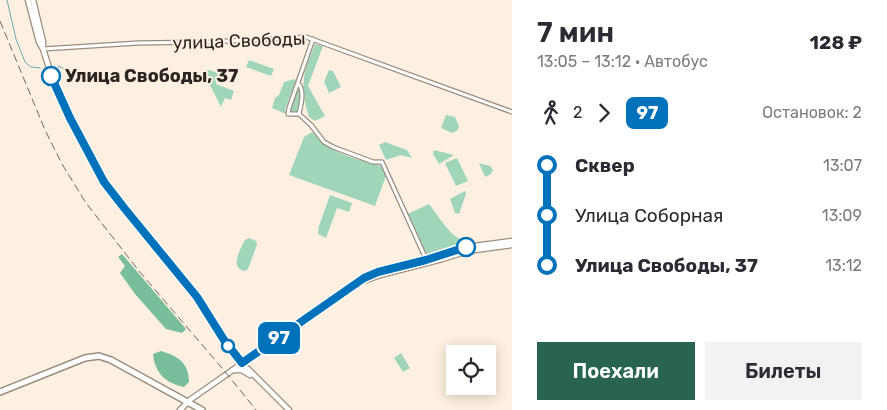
<!DOCTYPE html>
<html lang="ru">
<head>
<meta charset="utf-8">
<style>
  :root { --surface:#fff; --page:#f2f2f3; --text:#2b2b33; --muted:#7c7c81; --accent:#28644e }
  body { margin:0; font-family:Rubik,sans-serif; background:var(--page); color:var(--text); height:100vh; display:flex; flex-direction:column; font-size:19px; white-space:nowrap }
  * { box-sizing:border-box; margin:0 }
  p { font-size:16px; color:var(--muted) }
  .icon { flex:none; width:28px; height:28px; fill:none; stroke:currentColor; stroke-width:2; stroke-linecap:round; stroke-linejoin:round }
  .map { position:relative; flex:1; overflow:hidden }
  .sheet { display:flex; flex-direction:column; background:var(--surface); width:375px }
  .sheet>* { flex:none }
  .badge { padding:0 10px; border-radius:8px; font-size:18px; line-height:32px }
  .tools { position:absolute; left:446px; top:345px; display:grid; gap:10px }
  .tools a { display:grid; place-items:center; width:50px; height:50px; border-radius:0px; background:var(--surface); box-shadow:0 2px 12px #0003; font-size:25px }
  .map>.badge { position:absolute; translate:-50% -50%; box-shadow:0 0 0 2px #fff }
  .legs { display:flex; align-items:center; gap:8px; height:55px; padding:0 25px; font-size:16px }
  .legs p { margin-inline-start:auto }
  .headline { display:flex; align-items:center; justify-content:space-between; height:85px; padding:0 25px }
  h1 { font-size:28px; font-weight:600; line-height:38px }
  .primary-button { display:flex; gap:10px; margin-top:auto; padding:10px 25px }
  .primary-button a { flex:1; height:58px; border-radius:0px; background:var(--accent); color:#fff; font-size:20px; font-weight:600; line-height:58px; text-align:center }
  .primary-button a+a { background:var(--page); color:var(--text) }
  ul { padding:0 25px; list-style:none }
  li { display:flex; align-items:center; gap:18px; height:50px; font-size:19px }
  li i { display:grid; place-items:center; width:8px; height:100%; margin:0 6px; background:currentColor }
  li i::after { content:''; width:12px; height:12px; margin:-6px; border:4px solid; border-radius:50%; background:var(--surface) }
  li p { margin-inline-start:auto }
  li:first-child i { background:linear-gradient(#0000 50%,currentColor 0) }
  li:last-child i { background:linear-gradient(currentColor 50%,#0000 0) }
  main { display:flex; flex:1; min-height:0 }
  .map>svg:first-child { display:block }
  .green { fill:#a0d5ba }
  .forest { fill:#78be9d }
  .lines { fill:none; stroke-linecap:round; stroke-linejoin:round }
  .stream { stroke:#6ea9b4; stroke-width:1 }
  .minor-casing { stroke:#9b8e80; stroke-width:5.5 }
  .tertiary-casing { stroke:#9b8e80; stroke-width:7 }
  .secondary-casing { stroke:#9b8e80; stroke-width:7 }
  .primary-casing { stroke:#9b8e80; stroke-width:8 }
  .minor { stroke:#fff; stroke-width:3 }
  .tertiary { stroke:#fff; stroke-width:4.5 }
  .secondary { stroke:#fff; stroke-width:4.5 }
  .primary { stroke:#fff; stroke-width:5 }
  .rail { stroke:#6e665e; stroke-width:1; stroke-dasharray:8 4; stroke-linecap:butt }
  .line-1-casing { stroke:#fff; stroke-width:11 }
  .line-1 { stroke:#0072bc; stroke-width:8 }
  .stop-1-dot { fill:#fff; stroke:#0072bc; stroke-width:2.5 }
  .labels { text-anchor:middle; stroke-width:4; stroke-linejoin:round; paint-order:stroke }
  .street-label { font-size:18px; fill:#2a2520; stroke:#fdf0e0 }
  .stop-label { font-size:18px; font-weight:bold; fill:#2a2520; stroke:#fdf0e0; text-anchor:start }
</style>
</head>
<body>
<main>
<div class="map">
<svg width="512" height="410" viewBox="0 0 512 410">
  <rect width="100%" height="100%" fill="#fdf0e0"/>
  <!-- green -->
  <path class="green" d="M315 44 323 46 308 86 325 116 315 121 309 117C305 105 302 92 304 78 305 67 311 55 315 44Z
    M249 60 274 69 271 76 246 67Z
    M205 70H209L219 73 216 84 234 91 231 100 225 98 221 107 204 73Z
    M329 70 333 71 341 87 329 93 324 82Z
    M294 79 296 80 285 109 286 114 272 108 275 98 279 95 284 82Z
    M298 85 301 87 300 101 298 112 295 114 290 113Z
    M446 115 455 117 459 126 458 130 452 133 441 128Z
    M312 132C316 136 319 140 324 143 339 156 362 160 381 166L386 176 375 206 289 175 304 137Z
    M385 142 407 150 412 158 401 155 386 160 379 145Z
    M434 150 454 155 439 164 433 154Z
    M457 158 468 181 456 186 445 163Z
    M479 163 490 166 493 170 491 174 485 177Z
    M465 191 466 194 459 214 455 213 450 199Z
    M330 195 352 203 349 212 337 208 326 238 318 234 319 226Z
    M429 204C438 215 449 235 462 240L464 244 424 255 405 215Z
    M249 238 256 241 257 245 248 269 245 271C229 268 240 250 245 240Z
    M401 353 410 368 403 372 394 358Z"/>
  <!-- forest -->
  <path class="forest" d="M122 254 186 329 182 333 166 329 135 294 120 273 125 266 118 257Z
    M161 351C178 356 189 363 189 382L184 387C165 383 155 373 153 354Z"/>
  <g class="lines">
    <!-- stream -->
    <path class="stream" d="M7 0 16 39 25 62 31 67 40 68
      M58 66 65 69 68 77"/>
    <!-- minor casing -->
    <g class="minor-casing">
      <path id="minor" d="M313 39 289 108 288 114H299L311 125 324 142 333 147 373 162H382L426 259
        M43 49 138 43 210 42 306 37 512 112
        M298 83C305 91 301 104 299 114"/>
    </g>
    <!-- tertiary casing -->
    <g class="tertiary-casing">
      <path id="tertiary" d="M28 0 39 42 43 49 56 89 70 119 104 182 125 209 197 297 224 340 239 360 289 410
        M33 0 43 42V48
        M233 370H242L250 375
        M180 410 185 405"/>
    </g>
    <!-- secondary casing -->
    <g class="secondary-casing">
      <path id="secondary" d="M361 282 380 275 442 259 468 251 512 245
        M185 405 187 402 364 278 378 272 426 259 467 247 512 241"/>
    </g>
    <!-- primary casing -->
    <g class="primary-casing">
      <path id="primary" d="M0 392 85 358 99 356 111 360 202 410"/>
    </g>
    <!-- minor -->
    <use href="#minor" class="minor"/>
    <!-- tertiary -->
    <use href="#tertiary" class="tertiary"/>
    <!-- secondary -->
    <use href="#secondary" class="secondary"/>
    <!-- primary -->
    <use href="#primary" class="primary"/>
    <!-- rail -->
    <path class="rail" d="M0 21 45 130 62 164 86 203 139 271 227 374 256 410"/>
  </g>
  <g class="lines">
    <!-- line-1 casing -->
    <g class="line-1-casing">
      <path id="line-1" d="M51 76 70 118 104 182 125 209 197 297 224 340 242 363 364 278 378 272 426 260 466 247"/>
    </g>
    <!-- line-1 -->
    <use href="#line-1" class="line-1"/>
  </g>
  <!-- markers -->
  <g class="stop-1-dot">
    <circle cx="51" cy="76" r="9"/>
    <circle cx="466" cy="247" r="9"/>
    <circle cx="228" cy="346" r="6"/>
  </g>
  <g class="labels">
    <!-- street labels -->
    <g class="street-label">
      <text transform="translate(239 41) rotate(-2)" y="6">улица Свободы</text>
    </g>
    <!-- stop labels -->
    <g class="stop-label">
      <text x="65" y="82">Улица Свободы, 37</text>
    </g>
  </g>
</svg>
<div class="tools">
<a><svg class="icon" aria-label="locate" viewBox="0 0 24 24"><circle cx="12" cy="12" r="6"/><path d="M12 2v4M12 18v4M2 12h4M18 12h4"/></svg></a>
</div>
<b class="badge" style="left:279px;top:338px;background:#0072bc;color:#fff">97</b>
</div>
<section class="sheet">
<div class="headline"><div><h1>7 мин</h1><p>13:05 – 13:12 · Автобус</p></div><b>128 ₽</b></div>
<div class="legs"><svg class="icon" aria-label="walk" viewBox="0 0 24 24"><circle cx="13" cy="4" r="2"/><path d="M13 8l-2 6 4 7M11 14l-3 7M7 12l3-4h3l4 4"/></svg>2<svg class="icon" aria-label="forward" viewBox="0 0 24 24"><path d="M9 5l7 7-7 7"/></svg><b class="badge" style="background:#0072bc;color:#fff">97</b><p>Остановок: 2</p></div>
<ul>
<li><i style="color:#0072bc"></i><b>Сквер</b><p>13:07</p></li>
<li><i style="color:#0072bc"></i><span>Улица Соборная</span><p>13:09</p></li>
<li><i style="color:#0072bc"></i><b>Улица Свободы, 37</b><p>13:12</p></li>
</ul>
<div class="primary-button"><a>Поехали</a><a>Билеты</a></div>
</section>
</main>
</body>
</html>
